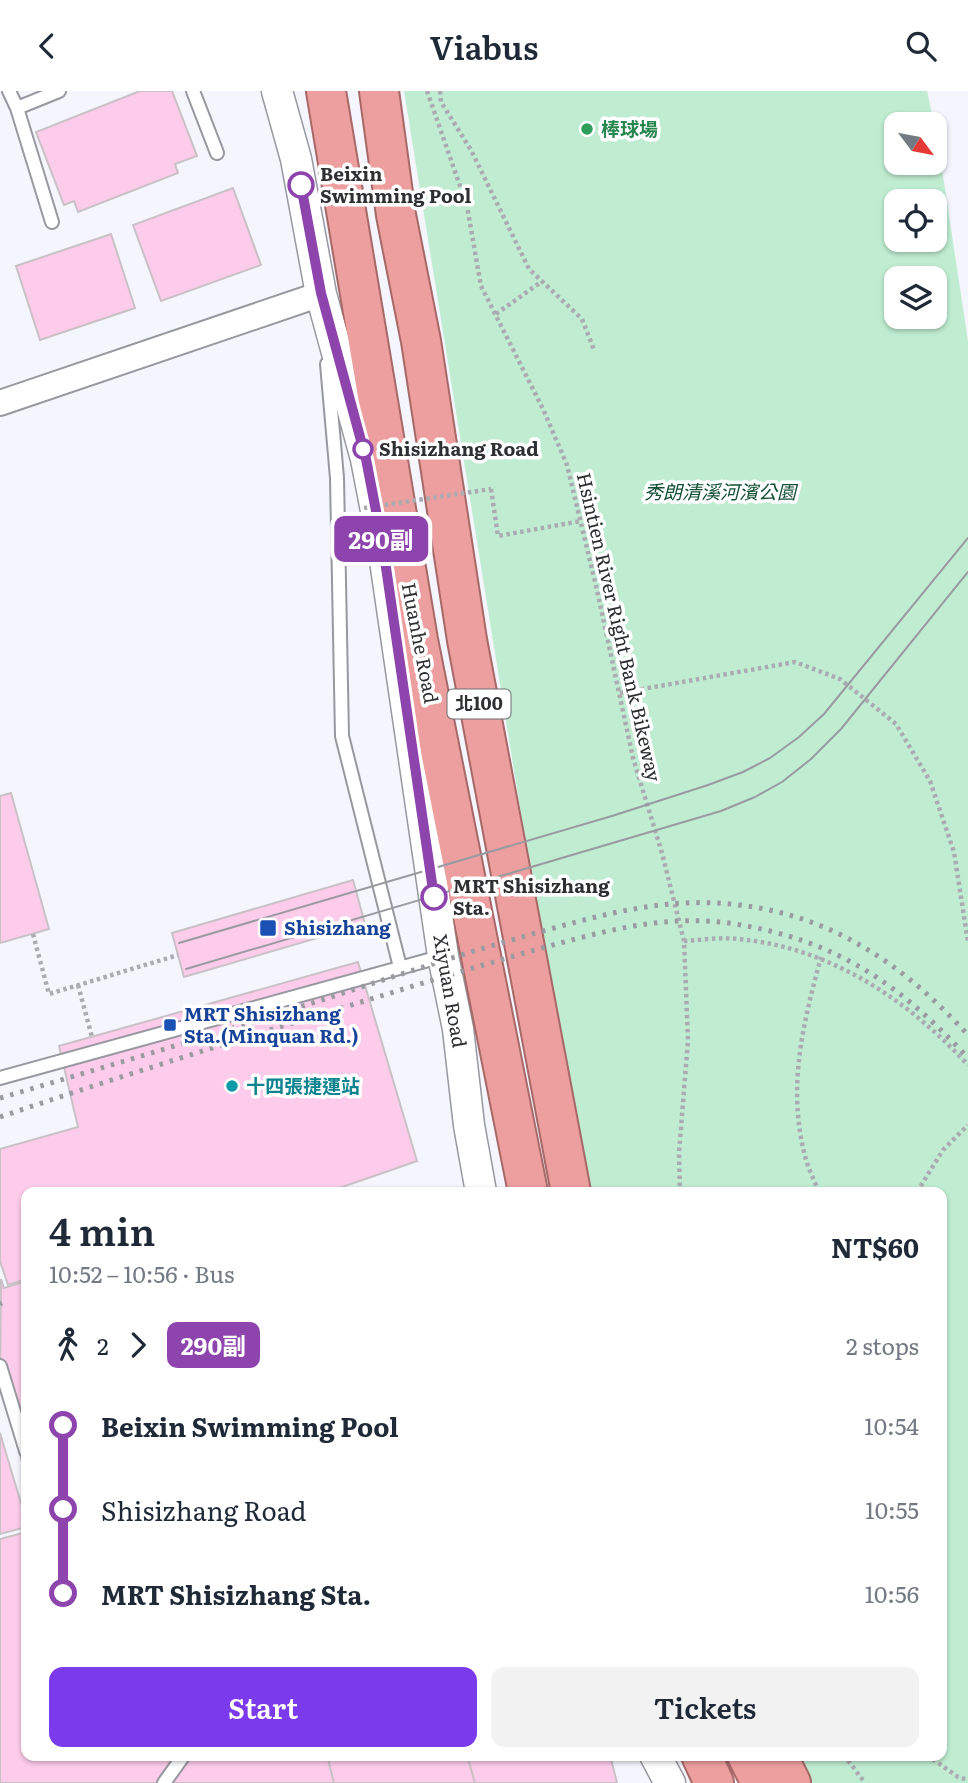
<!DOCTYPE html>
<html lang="en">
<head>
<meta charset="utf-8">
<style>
  :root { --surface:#fff; --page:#f2f2f3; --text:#1f2937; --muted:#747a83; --accent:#7c3aed }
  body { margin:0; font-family:Literata,"Noto Sans TC",serif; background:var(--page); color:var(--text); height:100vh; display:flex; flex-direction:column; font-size:26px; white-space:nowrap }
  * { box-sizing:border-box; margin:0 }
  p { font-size:23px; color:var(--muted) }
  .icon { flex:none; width:38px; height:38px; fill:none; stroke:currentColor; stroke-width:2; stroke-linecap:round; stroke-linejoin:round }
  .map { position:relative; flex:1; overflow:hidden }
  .side { position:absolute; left:21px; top:1096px; width:926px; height:574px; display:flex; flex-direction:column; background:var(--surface); border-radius:14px; box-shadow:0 2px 5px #0004 }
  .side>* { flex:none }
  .badge { padding:0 14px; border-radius:10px; font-size:24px; line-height:46px }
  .needle { width:46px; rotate:122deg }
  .fabs { position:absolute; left:884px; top:21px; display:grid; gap:14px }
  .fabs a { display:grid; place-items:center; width:63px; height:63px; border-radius:14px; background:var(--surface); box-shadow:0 2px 5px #0004; font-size:35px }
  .map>.badge { position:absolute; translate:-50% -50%; box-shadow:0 0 0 4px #fff }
  .legs { display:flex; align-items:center; gap:10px; height:77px; padding:0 28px; font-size:23px }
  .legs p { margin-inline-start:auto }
  .head { display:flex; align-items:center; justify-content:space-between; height:119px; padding:0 28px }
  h1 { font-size:38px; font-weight:600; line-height:52px }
  .cta { display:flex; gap:14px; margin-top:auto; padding:14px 28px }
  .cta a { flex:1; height:80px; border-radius:14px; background:var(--accent); color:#fff; font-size:28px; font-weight:600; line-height:80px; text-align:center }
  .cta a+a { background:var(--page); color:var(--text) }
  ul { padding:0 28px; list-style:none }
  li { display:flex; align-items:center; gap:24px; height:84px; font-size:26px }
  li i { display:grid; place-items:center; width:10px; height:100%; margin:0 9px; background:currentColor }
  li i::after { content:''; width:18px; height:18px; margin:-9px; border:5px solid; border-radius:50%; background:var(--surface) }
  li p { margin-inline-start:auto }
  li:first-child i { background:linear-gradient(#0000 50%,currentColor 0) }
  li:last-child i { background:linear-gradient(currentColor 50%,#0000 0) }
  header { display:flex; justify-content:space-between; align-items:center; height:91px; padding:0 28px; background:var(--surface); font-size:32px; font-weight:600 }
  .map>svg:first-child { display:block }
  .green { fill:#c0edd2; fill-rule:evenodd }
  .building { fill:#fdcceb; stroke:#c9c1c6; stroke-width:2 }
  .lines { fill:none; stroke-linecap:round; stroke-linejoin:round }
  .service-casing { stroke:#9798a0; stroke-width:16 }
  .minor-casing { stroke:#9798a0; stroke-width:28 }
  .tertiary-casing { stroke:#9798a0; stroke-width:33 }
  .trunk-casing { stroke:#a76868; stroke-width:42 }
  .path { stroke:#ababb2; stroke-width:4.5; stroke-dasharray:3.5 3.5; stroke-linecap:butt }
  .service { stroke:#fff; stroke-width:12 }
  .minor { stroke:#fff; stroke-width:24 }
  .tertiary { stroke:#fff; stroke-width:30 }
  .trunk { stroke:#ec9f9e; stroke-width:38 }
  .tram { stroke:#9a9aa1; stroke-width:2 }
  .rail { stroke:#9a9aa1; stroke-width:5; stroke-dasharray:3.5 7; stroke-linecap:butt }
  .path-bridge { stroke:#ababb2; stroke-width:4.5; stroke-dasharray:3.5 3.5; stroke-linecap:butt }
  .line-1-casing { stroke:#fff; stroke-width:16 }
  .line-1 { stroke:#8e44ad; stroke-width:10 }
  .leisure-dot { fill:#2e9e5b; stroke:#fff; stroke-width:2.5 }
  .stop-1-dot { fill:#fff; stroke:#8e44ad; stroke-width:3.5 }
  .transit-dot { fill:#1a4fb4; stroke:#fff; stroke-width:2.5 }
  .culture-dot { fill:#0f9aa8; stroke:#fff; stroke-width:2.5 }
  .labels { text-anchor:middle; stroke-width:7; stroke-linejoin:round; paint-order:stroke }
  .shield { fill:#fff; stroke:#6d6d70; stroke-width:2 }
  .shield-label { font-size:18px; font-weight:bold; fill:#2e2f32 }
  .leisure-label { font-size:19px; font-weight:bold; fill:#27864d; stroke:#fff; text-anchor:start }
  .stop-label { font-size:19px; font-weight:bold; fill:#2e2f32; stroke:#fff; text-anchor:start }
  .park-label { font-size:19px; font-style:italic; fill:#124f33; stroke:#fff }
  .street-label { font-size:19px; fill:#2e2f32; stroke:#fff }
  .transit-label { font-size:19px; font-weight:bold; fill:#164399; stroke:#fff; text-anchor:start }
  .culture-label { font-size:19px; font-weight:bold; fill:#0d838f; stroke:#fff; text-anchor:start }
</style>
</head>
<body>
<header><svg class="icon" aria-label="back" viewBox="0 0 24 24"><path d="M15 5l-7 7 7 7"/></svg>Viabus<svg class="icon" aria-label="search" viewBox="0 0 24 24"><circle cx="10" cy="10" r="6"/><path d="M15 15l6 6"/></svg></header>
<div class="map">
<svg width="968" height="1692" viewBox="0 0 968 1692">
  <rect width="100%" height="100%" fill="#f5f5fe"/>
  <!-- green -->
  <path class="green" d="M404 0H927L937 45 968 250V1692H805L791 1664H942V1101H589L574 1050ZM896 33H934V72H896ZM896 110H934V149H896ZM896 187H934V226H896Z"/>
  <!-- building -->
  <path class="building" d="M140 0H172L197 65 175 73 178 82 78 121 74 110 64 114 36 41Z
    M233 97 261 174 161 210 133 134Z
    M111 143 135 217 40 249 16 175Z
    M11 702 49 838 0 852V705Z
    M353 789 365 833 184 886 172 842Z
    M358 871 417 1070 328 1101H26V1188L8 1194 0 1170V1058L78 1036 59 955Z
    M1 1188 4 1197 26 1190V1386L0 1290Z
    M0 1342 26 1429V1436L0 1443Z
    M26 1441V1664H610L617 1692H0V1448Z
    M327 1664H467L475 1692H334Z"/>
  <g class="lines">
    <!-- service casing -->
    <g class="service-casing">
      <path id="service" d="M9 0 17 17 59 0
        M193 0 217 62
        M17 17 52 131
        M327 273 337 387 342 645 400 876
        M0 987 443 865
        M0 1275 26 1360
        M164 1692 184 1664"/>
    </g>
    <!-- minor casing -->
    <g class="minor-casing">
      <path id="minor" d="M0 312 321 203"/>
    </g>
    <!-- tertiary casing -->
    <g class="tertiary-casing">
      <path id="tertiary" d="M277 0 296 68 321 203 366 368 383 456 443 865 458 938 469 1034 481 1101
        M655 1664 670 1692"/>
    </g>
    <!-- trunk casing -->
    <g class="trunk-casing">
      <path id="trunk" d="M326 0 418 549 528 1101
        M379 0 396 124 421 250 467 549 571 1101
        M701 1664 714 1692
        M747 1664 761 1692
        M777 1664 791 1692"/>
    </g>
    <!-- path -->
    <path class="path" d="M427 0 467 115 481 195 543 318 567 374 597 499 633 667 662 762 684 850 688 949 679 1062 680 1101
      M440 0 441 11 471 59 529 178 582 228 594 259
      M496 223 541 191
      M491 398 498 445 581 430
      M620 602 795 571 840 588 896 633 930 690 954 761 968 851
      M33 843 49 903 178 864
      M684 850C701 849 720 846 738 848 829 856 907 908 968 974
      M78 894 92 946
      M819 1101C814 1089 808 1077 805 1065 787 996 803 933 821 866
      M917 1101 943 1059 968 1034
      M844 1664 865 1692
      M927 1664 958 1686 968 1689"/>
    <!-- service -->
    <use href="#service" class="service"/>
    <!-- minor -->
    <use href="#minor" class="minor"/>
    <!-- tertiary -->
    <use href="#tertiary" class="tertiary"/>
    <!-- trunk -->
    <use href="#trunk" class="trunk"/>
    <!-- tram -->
    <path class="tram" d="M179 852 612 725 708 694 743 681 770 667 799 646 824 623 968 447
      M186 878 721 720 755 706 782 691 811 668 841 638 968 481"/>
    <!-- rail -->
    <path class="rail" d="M0 1007C112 974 223 941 334 905 401 883 468 861 536 842 604 823 668 805 739 814 834 825 905 875 968 944
      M0 1026C127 983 256 943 384 904 436 888 489 872 542 857 604 840 669 822 735 833 836 849 900 893 968 967
      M0 1213 2 1212"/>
    <!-- path-bridge -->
    <path class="path-bridge" d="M364 417 491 398"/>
  </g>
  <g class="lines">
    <!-- line-1 casing -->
    <g class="line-1-casing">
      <path id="line-1" d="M301 94 321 202 366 368 383 456 434 806"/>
    </g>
    <!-- line-1 -->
    <use href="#line-1" class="line-1"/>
  </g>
  <!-- markers -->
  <circle class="leisure-dot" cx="587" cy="38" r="7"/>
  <g class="stop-1-dot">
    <circle cx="301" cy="94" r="12"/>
    <circle cx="363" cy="358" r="9"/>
    <circle cx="434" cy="806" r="12"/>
  </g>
  <g class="transit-dot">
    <rect x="259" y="828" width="18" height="18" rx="3.5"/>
    <rect x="163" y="927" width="14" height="14" rx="3.5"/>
  </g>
  <circle class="culture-dot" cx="232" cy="995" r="7"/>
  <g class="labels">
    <!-- shield labels -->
    <rect class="shield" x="447.5" y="598.5" width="63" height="29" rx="5"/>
    <g class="shield-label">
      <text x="479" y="619">北100</text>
    </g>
    <!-- leisure labels -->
    <g class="leisure-label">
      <text x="601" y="45">棒球場</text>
    </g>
    <!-- stop labels -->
    <g class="stop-label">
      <text x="320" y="90">Beixin<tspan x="320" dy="22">Swimming Pool</tspan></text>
      <text x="379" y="365">Shisizhang Road</text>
      <text x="453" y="802">MRT Shisizhang<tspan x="453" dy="22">Sta.</tspan></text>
    </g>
    <!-- park labels -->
    <g class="park-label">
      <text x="720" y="408">秀朗清溪河濱公園</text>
    </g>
    <!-- street labels -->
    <g class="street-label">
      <text transform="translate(619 536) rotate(77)" y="7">Hsintien River Right Bank Bikeway</text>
      <text transform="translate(420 552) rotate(79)" y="7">Huanhe Road</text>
      <text transform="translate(450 900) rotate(80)" y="7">Xiyuan Road</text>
    </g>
    <!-- transit labels -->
    <g class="transit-label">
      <text x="284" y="844">Shisizhang</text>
      <text x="184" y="930">MRT Shisizhang<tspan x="184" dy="22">Sta.(Minquan Rd.)</tspan></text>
    </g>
    <!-- culture labels -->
    <g class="culture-label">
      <text x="246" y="1002">十四張捷運站</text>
    </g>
  </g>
</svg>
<div class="fabs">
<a><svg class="needle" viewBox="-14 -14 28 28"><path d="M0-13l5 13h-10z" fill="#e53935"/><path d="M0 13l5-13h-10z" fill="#747a83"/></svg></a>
<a><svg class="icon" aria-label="locate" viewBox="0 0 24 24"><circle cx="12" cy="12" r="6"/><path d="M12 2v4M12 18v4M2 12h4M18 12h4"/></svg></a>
<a><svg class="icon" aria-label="layers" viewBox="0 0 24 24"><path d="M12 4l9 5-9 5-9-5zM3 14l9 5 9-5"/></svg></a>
</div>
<b class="badge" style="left:381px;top:448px;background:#8e44ad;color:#fff">290副</b>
<section class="side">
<div class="head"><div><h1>4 min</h1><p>10:52 – 10:56 · Bus</p></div><b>NT$60</b></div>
<div class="legs"><svg class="icon" aria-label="walk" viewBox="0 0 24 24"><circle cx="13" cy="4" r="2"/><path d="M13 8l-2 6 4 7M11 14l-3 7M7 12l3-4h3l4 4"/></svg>2<svg class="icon" aria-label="forward" viewBox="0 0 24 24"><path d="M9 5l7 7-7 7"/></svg><b class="badge" style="background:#8e44ad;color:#fff">290副</b><p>2 stops</p></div>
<ul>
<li><i style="color:#8e44ad"></i><b>Beixin Swimming Pool</b><p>10:54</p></li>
<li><i style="color:#8e44ad"></i><span>Shisizhang Road</span><p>10:55</p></li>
<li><i style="color:#8e44ad"></i><b>MRT Shisizhang Sta.</b><p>10:56</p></li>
</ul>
<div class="cta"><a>Start</a><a>Tickets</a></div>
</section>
</div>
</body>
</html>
